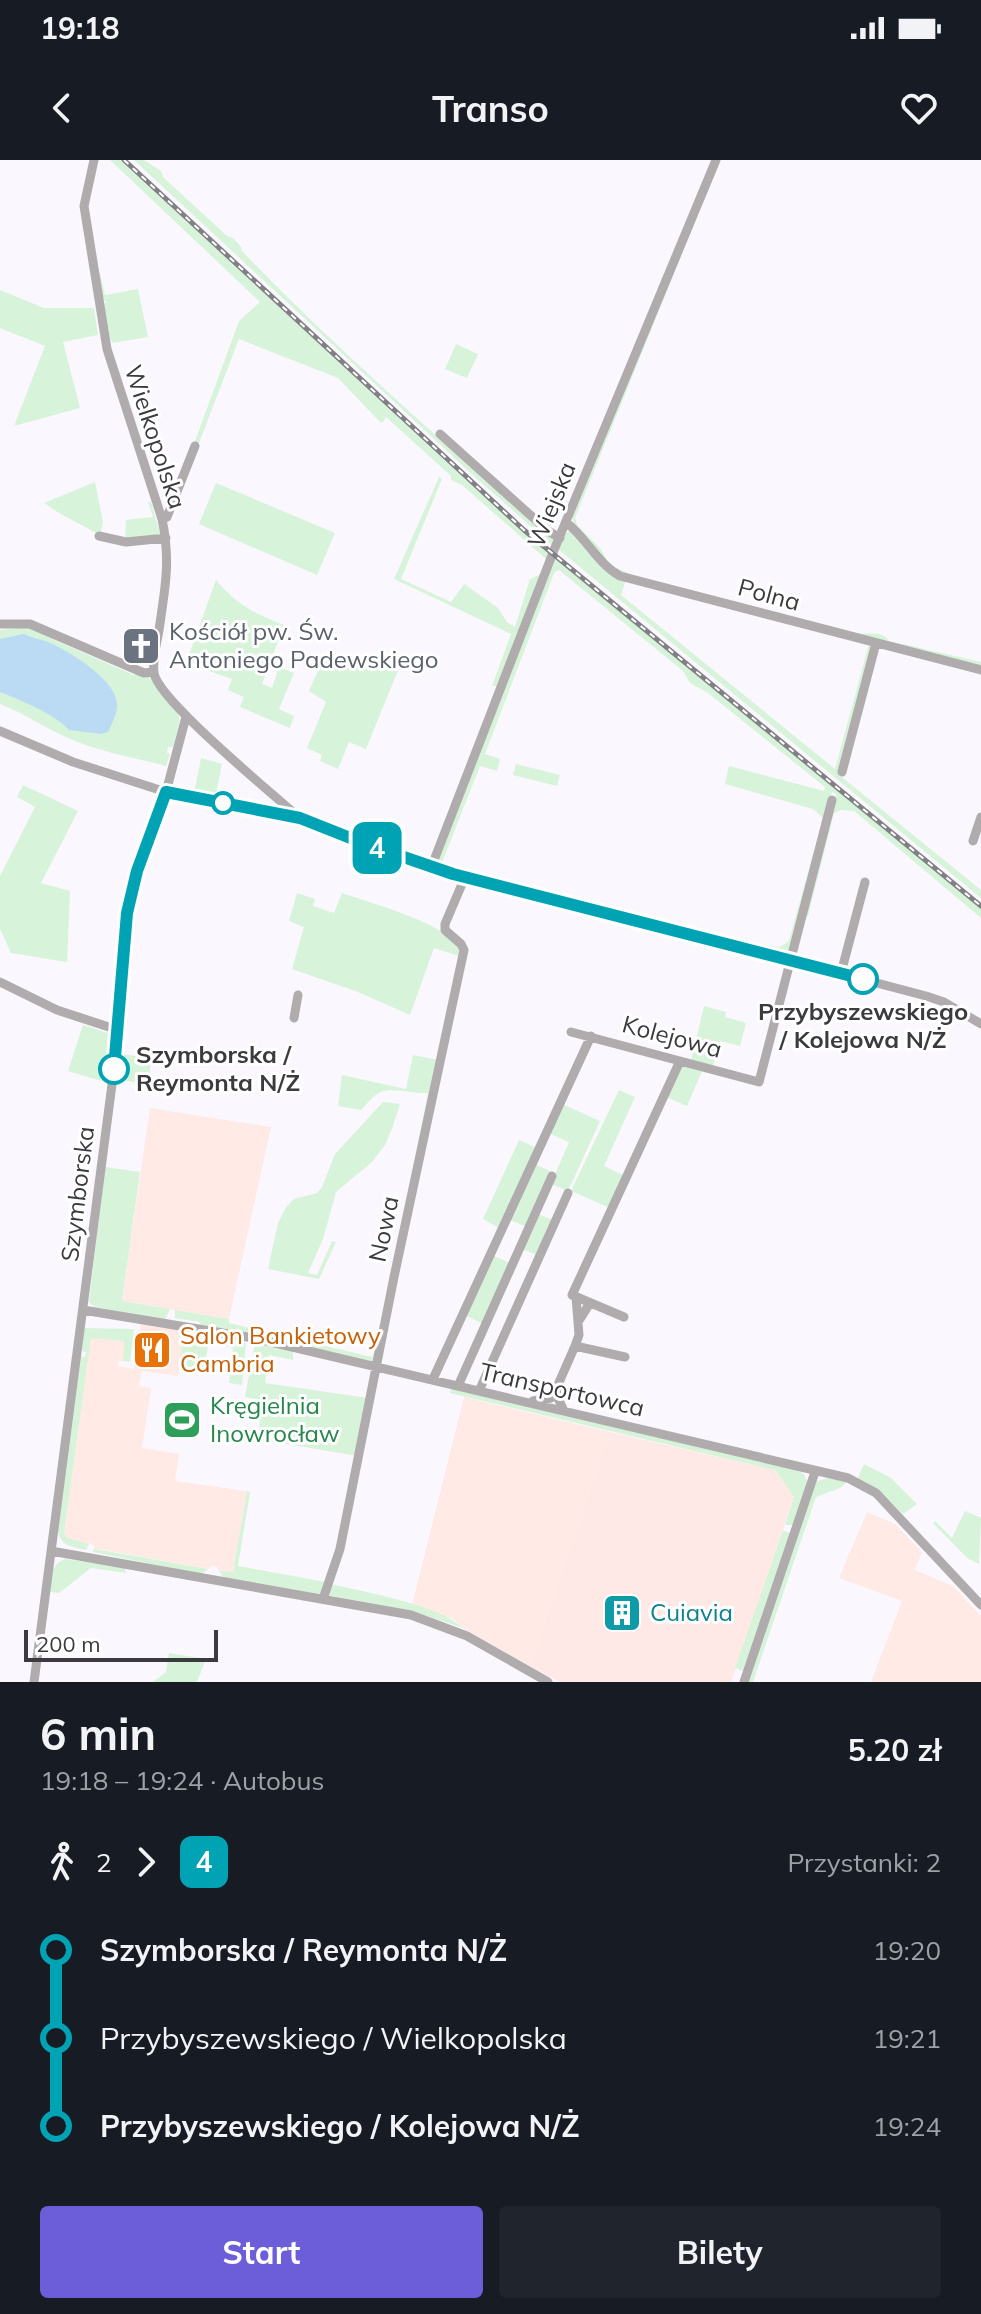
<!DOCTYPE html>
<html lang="pl">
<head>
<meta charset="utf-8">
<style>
  :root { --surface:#171b24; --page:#20242c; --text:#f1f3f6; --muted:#9ea1a6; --accent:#6b5ed8 }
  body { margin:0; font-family:Mulish,sans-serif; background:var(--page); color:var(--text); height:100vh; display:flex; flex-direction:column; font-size:30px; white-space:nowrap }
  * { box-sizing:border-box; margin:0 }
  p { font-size:26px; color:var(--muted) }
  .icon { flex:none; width:44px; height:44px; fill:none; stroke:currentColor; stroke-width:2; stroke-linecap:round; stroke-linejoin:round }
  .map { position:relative; height:1522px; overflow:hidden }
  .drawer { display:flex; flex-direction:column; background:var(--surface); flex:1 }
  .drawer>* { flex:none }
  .badge { padding:0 16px; border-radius:12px; font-size:28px; line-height:52px }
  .scale { position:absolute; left:24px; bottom:20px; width:194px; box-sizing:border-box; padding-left:8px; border:4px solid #3b3a3e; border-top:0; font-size:22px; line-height:28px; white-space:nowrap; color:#3b3a3e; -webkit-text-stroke:6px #fff; paint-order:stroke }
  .map>.badge { position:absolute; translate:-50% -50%; box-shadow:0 0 0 4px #fff }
  .legs { display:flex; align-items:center; gap:12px; height:88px; padding:0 40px; font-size:26px }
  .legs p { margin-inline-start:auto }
  .head { display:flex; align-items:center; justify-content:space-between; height:136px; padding:0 40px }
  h1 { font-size:44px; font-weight:700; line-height:60px }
  .primary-button { display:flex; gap:16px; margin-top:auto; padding:16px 40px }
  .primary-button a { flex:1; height:92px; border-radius:8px; background:var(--accent); color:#fff; font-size:32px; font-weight:700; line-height:92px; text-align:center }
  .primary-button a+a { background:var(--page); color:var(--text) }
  ul { padding:0 40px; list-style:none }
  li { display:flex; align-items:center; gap:28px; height:88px; font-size:30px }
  li i { display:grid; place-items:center; width:12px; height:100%; margin:0 10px; background:currentColor }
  li i::after { content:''; width:20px; height:20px; margin:-10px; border:6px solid; border-radius:50%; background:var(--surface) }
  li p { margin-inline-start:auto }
  li:first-child i { background:linear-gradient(#0000 50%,currentColor 0) }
  li:last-child i { background:linear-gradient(currentColor 50%,#0000 0) }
  .status { display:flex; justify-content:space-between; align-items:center; height:56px; padding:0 40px; background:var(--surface); direction:ltr }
  .status svg { height:22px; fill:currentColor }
  header { display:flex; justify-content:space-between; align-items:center; height:104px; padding:0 40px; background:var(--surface); font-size:36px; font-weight:700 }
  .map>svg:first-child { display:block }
  .commercial { fill:#ffeae5 }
  .industrial { fill:#ffe9e7 }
  .green { fill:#d7f3d9 }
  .water { fill:#bbdaf4 }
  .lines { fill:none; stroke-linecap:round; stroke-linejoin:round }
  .minor { stroke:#b0abac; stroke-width:9 }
  .rail-casing { stroke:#818084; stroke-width:5 }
  .rail { stroke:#fff; stroke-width:2; stroke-dasharray:6; stroke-linecap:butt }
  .line-1-casing { stroke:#fff; stroke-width:18 }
  .line-1 { stroke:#00a3b4; stroke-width:12 }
  .stop-1-dot { fill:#fff; stroke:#00a3b4; stroke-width:4 }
  .labels { text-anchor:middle; stroke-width:6; stroke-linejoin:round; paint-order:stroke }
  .street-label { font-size:24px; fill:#3b3a3e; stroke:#fff }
  .worship-label { font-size:24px; fill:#5b616d; stroke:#fff; text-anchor:start }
  .stop-label { font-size:24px; font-weight:bold; fill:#3b3a3e; stroke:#fff }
  .food-label { font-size:24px; fill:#c56008; stroke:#fff; text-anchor:start }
  .leisure-label { font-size:24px; fill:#27864d; stroke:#fff; text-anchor:start }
  .culture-label { font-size:24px; fill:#0d838f; stroke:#fff; text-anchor:start }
</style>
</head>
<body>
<div class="status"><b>19:18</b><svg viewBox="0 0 49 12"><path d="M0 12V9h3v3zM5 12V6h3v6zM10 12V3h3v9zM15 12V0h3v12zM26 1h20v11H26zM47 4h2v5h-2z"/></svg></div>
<header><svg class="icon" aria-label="back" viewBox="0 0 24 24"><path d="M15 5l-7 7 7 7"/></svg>Transo<svg class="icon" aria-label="heart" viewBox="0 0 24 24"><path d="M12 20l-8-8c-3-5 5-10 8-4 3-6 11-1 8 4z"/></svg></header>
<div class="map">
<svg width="981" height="1522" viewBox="0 0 981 1522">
  <rect width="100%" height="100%" fill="#faf8fe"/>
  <!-- commercial -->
  <path class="commercial" d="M150 948 271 967 229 1159 122 1141Z
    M141 1163 185 1170 178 1216 142 1211 139 1226 151 1228 142 1288 179 1294 175 1321 247 1331 233 1413 219 1411 217 1407 212 1406 208 1409 94 1388V1385L70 1379 64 1373 91 1177 124 1181 123 1201H119L118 1206 134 1209Z
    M464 1237 610 1272 530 1506 463 1468 453 1459 412 1445Z
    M867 1352 895 1364 922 1392 915 1410 953 1426 981 1456V1522H871L902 1441 839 1418Z"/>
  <!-- industrial -->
  <path class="industrial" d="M610 1272 775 1310 794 1337 731 1522H560L530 1506Z"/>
  <!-- green -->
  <path class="green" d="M110 0H120L471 325 551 395 497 526H492L511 474 394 419 439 317 442 319 401 419 451 442 464 424 498 448 507 462 515 467 530 419 541 414 546 399 462 325 451 320V316L386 257 382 263 380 262 338 218 239 179 199 283 194 284 239 161 260 142Z
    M134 0H144L161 11 163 17 227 76 233 78 242 88 241 90C338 191 448 287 554 378V387L476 318Z
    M691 68 692 69 575 358 577 365 600 388 610 405 635 416 857 473C868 475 882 470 889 481L981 502V507L634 418 609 406 575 367 572 357Z
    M100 113 105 135 138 129 148 177 113 183 110 179 104 144 106 142 102 138 98 114Z
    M0 130 44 148H94L98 175 63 182 80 248 14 266 45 186 0 168Z
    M456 184 478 194 467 218 445 209Z
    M95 322 103 362 100 375 59 353 44 343Z
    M216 323 335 373 317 415 199 364Z
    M148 342H151L161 377 125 379 126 360 153 357Z
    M570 371 626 420 621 435 835 609 869 484 872 491 838 614 981 730V738L558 389 566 373Z
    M554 398 981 749V758L854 651 841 650 834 653 808 756 804 755 836 634 832 632 789 793 745 782 746 779 751 782 780 787 789 781 823 658 813 649 725 624 729 606 824 631 825 627 708 533 690 523 683 511 559 410 554 413 485 594 500 599 497 611 480 606 441 705 436 703Z
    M216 420C237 445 254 453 284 465L262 524 272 528 279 507 294 513 279 549 294 556 290 568 240 547 244 537 228 530 232 519 186 503Z
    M27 467 52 476 54 480 134 515 136 512 149 517 178 554 180 560 173 587H168L167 593 170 594 166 606C133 597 99 592 68 578 45 568 24 553 0 544V470Z
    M325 495 399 508 366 589 349 582 338 609 320 601 322 595 307 588 326 542 309 531Z
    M201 598 222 604 216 633 195 629Z
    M516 604 560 615 557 626 513 615Z
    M23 625 78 651 41 723 70 731 67 802 11 793 0 769V716L35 647 17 637Z
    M297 733 315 739 313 746 334 753 342 733C370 743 439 761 456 784 460 789 459 790 459 796L434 788 410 855 358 832 292 809 304 767 289 761Z
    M704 846 726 852 725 857 746 863 740 886 720 881 713 906 691 901Z
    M83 865 111 874 105 922 68 911Z
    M123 894 152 899 147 925 118 919 120 896Z
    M413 895 438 900 409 1028 428 933C416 934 391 927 381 932 373 935 367 944 361 950L338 946 342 915 406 929Z
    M681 904 703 909 687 946 666 937Z
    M619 930 635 937 604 1006 625 1016 610 1048 571 1031Z
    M383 942 400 944 392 969 385 985 372 1002 336 1032 323 1079 308 1113 317 1115 332 1081 336 1082 319 1119 268 1109 278 1063 286 1047 294 1039 317 1033 322 1027 335 994Z
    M562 944 600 961 568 1031 551 1024 569 982 548 973Z
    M519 980 537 988 499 1068 483 1059Z
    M534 1004 552 1012 527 1067 508 1059Z
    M105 1007 140 1012 122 1141 170 1149 165 1160 95 1147 89 1142Z
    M538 1054 555 1061 539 1096 522 1089Z
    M492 1095 510 1103 483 1164 465 1155Z
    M175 1150 229 1159V1163L372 1197 375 1190 378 1191 373 1202 200 1165V1162L175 1158Z
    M84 1168 134 1169 130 1202 123 1201 124 1181 91 1178 64 1373 68 1378 89 1384 86 1390C73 1387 59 1386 58 1369L81 1197H85L86 1192 82 1191Z
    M184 1175 209 1180 204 1210 179 1205Z
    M220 1176 246 1183 242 1225 229 1223 233 1188 216 1184Z
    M258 1184 293 1190V1200L269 1195 265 1223 368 1238 357 1296 258 1279 262 1240 245 1237 254 1188Z
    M451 1228 797 1310 804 1314 808 1324 794 1365H785L794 1337 775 1310 450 1233Z
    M864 1304 891 1318 917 1344 903 1354 876 1328 858 1318Z
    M828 1318 847 1322 840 1328 816 1337 753 1522H747L815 1324 818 1321Z
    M247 1331 250 1332 238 1406 326 1422 322 1435 224 1418 219 1411 233 1412Z
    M965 1351 981 1358 979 1404 967 1398 933 1363 935 1361 952 1378Z
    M783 1370 791 1374 743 1511 735 1508Z
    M94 1388 95 1389 208 1409 201 1414 93 1392Z
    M65 1399 124 1407 126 1413 91 1408 59 1433 50 1432C52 1417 50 1405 65 1399Z
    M331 1424C367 1433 437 1444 463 1468L412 1451 327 1435Z
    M169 1493 206 1499 197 1522H153L166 1512Z"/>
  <!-- water -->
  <path class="water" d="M24 474C32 478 40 479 48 482 69 491 121 522 117 548 116 556 111 565 108 572L101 574 69 570C55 554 20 540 0 532V479Z"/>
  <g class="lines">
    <!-- minor -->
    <path class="minor" d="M94 0 84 46 107 189 162 359C171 402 165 428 159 470 157 483 152 499 154 513 158 540 271 632 297 656
      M440 274 548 371 560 378
      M162 359 167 357 195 286
      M567 363C587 379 598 404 620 416L981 510
      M99 376 126 382 166 378
      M0 464H30L137 510 144 513 154 512
      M0 571 73 602 166 632 300 658 363 683 453 714 627 757 926 836 944 842 981 864
      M842 612 876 483
      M973 681 981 657
      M431 708 554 390 716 0
      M841 813 865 722
      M0 822 57 850 118 870
      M294 858 298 835
      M571 872 759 922 832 640
      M576 1137 578 1162 590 1143
      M83 1150 253 1178 848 1318 876 1333 981 1445
      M624 1157 572 1135 680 901
      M578 1162 579 1175 575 1186 625 1197
      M433 1219 591 876
      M458 1226 552 1016
      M557 1227 575 1186
      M479 1231 568 1033
      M533 1241 551 1238 557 1227V1236L564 1251
      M51 1391 411 1455 467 1476 548 1522
      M323 1439 340 1389 394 1117 464 790 461 784 445 770V764L465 717
      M34 1522 114 909 127 753 137 711 166 632 186 557
      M744 1522 815 1312"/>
    <!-- rail casing -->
    <g class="rail-casing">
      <path id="rail" d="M124 0 524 370 981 746"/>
    </g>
    <!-- rail -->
    <use href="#rail" class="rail"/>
  </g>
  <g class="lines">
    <!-- line-1 casing -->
    <g class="line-1-casing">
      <path id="line-1" d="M114 909 127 753 137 711 166 632 300 658 363 683 453 714 863 819"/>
    </g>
    <!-- line-1 -->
    <use href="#line-1" class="line-1"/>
  </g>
  <!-- icons -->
  <defs>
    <g id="church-square" transform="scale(2)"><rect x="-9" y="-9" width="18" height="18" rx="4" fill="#6b7280" stroke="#fff"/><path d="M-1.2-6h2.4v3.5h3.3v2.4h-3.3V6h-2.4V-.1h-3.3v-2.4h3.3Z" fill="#fff"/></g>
    <g id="restaurant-square" transform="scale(2)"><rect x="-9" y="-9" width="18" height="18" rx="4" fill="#e8710a" stroke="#fff"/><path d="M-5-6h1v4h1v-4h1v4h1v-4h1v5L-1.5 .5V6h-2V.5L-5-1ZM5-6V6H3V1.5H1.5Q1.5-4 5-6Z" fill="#fff"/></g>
    <g id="stadium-square" transform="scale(2)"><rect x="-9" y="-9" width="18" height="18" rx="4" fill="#2e9e5b" stroke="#fff"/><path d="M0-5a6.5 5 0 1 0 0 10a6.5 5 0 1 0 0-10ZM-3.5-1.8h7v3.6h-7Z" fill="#fff"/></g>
    <g id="building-square" transform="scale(2)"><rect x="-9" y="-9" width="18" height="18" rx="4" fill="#0f9aa8" stroke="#fff"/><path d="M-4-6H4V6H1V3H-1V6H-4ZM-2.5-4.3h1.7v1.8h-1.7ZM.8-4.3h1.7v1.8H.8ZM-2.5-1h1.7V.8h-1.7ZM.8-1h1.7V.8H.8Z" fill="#fff"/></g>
  </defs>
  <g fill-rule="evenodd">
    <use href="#church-square" x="141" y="486"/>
    <use href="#restaurant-square" x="152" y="1190"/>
    <use href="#stadium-square" x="182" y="1260"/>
    <use href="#building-square" x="622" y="1453"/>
  </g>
  <!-- markers -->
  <g class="stop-1-dot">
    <circle cx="223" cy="643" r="10"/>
    <circle cx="863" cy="819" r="14"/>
    <circle cx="114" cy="909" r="14"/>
  </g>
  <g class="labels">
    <!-- street labels -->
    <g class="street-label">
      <text transform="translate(155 277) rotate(72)" y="8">Wielkopolska</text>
      <text transform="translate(552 345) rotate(-68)" y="8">Wiejska</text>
      <text transform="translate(769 435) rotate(15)" y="8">Polna</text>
      <text transform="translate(672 877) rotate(15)" y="8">Kolejowa</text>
      <text transform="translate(78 1034) rotate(-83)" y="8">Szymborska</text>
      <text transform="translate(384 1069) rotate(-78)" y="8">Nowa</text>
      <text transform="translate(562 1230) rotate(13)" y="8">Transportowca</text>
    </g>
    <!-- worship labels -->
    <g class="worship-label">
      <text x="169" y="480">Kościół pw. Św.<tspan x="169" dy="28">Antoniego Padewskiego</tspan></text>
    </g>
    <!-- stop labels -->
    <g class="stop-label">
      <text x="863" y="860">Przybyszewskiego<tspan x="863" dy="28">/ Kolejowa N/Ż</tspan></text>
      <text x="136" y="903" text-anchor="start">Szymborska /<tspan x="136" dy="28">Reymonta N/Ż</tspan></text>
    </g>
    <!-- food labels -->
    <g class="food-label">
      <text x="180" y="1184">Salon Bankietowy<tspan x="180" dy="28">Cambria</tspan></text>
    </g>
    <!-- leisure labels -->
    <g class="leisure-label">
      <text x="210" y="1254">Kręgielnia<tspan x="210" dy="28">Inowrocław</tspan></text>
    </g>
    <!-- culture labels -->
    <g class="culture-label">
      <text x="650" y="1461">Cuiavia</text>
    </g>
  </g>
</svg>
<div class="scale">200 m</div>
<b class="badge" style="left:377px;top:688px;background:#00a3b4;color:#fff">4</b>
</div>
<section class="drawer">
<div class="head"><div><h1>6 min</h1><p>19:18 – 19:24 · Autobus</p></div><b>5.20 zł</b></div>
<div class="legs"><svg class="icon" aria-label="walk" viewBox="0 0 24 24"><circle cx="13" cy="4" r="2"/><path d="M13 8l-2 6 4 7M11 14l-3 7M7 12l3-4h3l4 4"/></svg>2<svg class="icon" aria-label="forward" viewBox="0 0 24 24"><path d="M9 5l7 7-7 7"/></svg><b class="badge" style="background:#00a3b4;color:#fff">4</b><p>Przystanki: 2</p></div>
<ul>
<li><i style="color:#00a3b4"></i><b>Szymborska / Reymonta N/Ż</b><p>19:20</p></li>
<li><i style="color:#00a3b4"></i><span>Przybyszewskiego / Wielkopolska</span><p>19:21</p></li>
<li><i style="color:#00a3b4"></i><b>Przybyszewskiego / Kolejowa N/Ż</b><p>19:24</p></li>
</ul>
<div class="primary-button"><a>Start</a><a>Bilety</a></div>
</section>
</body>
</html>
